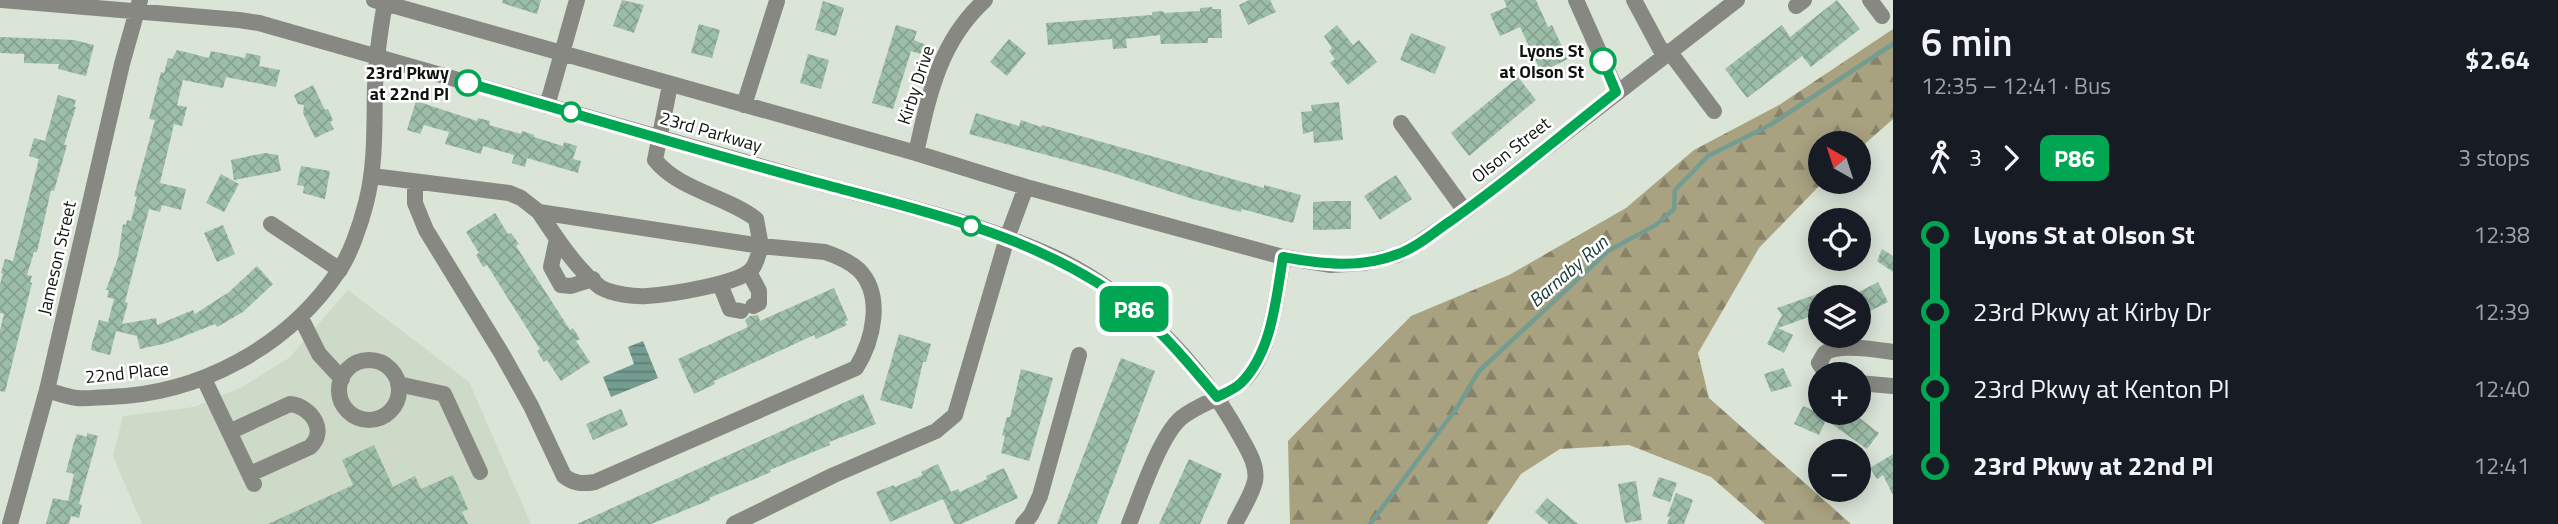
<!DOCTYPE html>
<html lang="en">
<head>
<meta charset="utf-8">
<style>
  :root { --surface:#171b24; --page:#242831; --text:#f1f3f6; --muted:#9ea1a6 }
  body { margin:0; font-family:"Titillium Web",sans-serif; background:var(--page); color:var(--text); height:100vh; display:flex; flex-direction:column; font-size:26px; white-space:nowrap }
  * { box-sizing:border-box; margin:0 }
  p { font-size:23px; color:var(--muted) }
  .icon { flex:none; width:38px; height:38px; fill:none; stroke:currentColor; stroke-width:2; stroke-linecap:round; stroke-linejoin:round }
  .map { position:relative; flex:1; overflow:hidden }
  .panel { display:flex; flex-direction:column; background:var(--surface); width:665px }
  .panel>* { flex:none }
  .badge { padding:0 14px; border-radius:10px; font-size:24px; line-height:46px }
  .needle { width:46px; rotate:321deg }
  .controls { position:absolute; left:1808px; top:131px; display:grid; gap:14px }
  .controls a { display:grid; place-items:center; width:63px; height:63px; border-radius:50%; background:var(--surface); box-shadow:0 4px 18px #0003; font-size:35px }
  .map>.badge { position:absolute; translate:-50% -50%; box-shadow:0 0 0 4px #fff }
  .legs { display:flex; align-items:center; gap:10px; height:77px; padding:0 28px; font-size:23px }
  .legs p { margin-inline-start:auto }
  .headline { display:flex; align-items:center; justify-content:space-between; height:119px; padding:0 28px }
  h1 { font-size:38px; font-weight:600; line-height:52px }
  ul { padding:0 28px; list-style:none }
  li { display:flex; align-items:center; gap:24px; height:77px; font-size:26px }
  li i { display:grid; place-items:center; width:10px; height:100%; margin:0 9px; background:currentColor }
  li i::after { content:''; width:18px; height:18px; margin:-9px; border:5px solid; border-radius:50%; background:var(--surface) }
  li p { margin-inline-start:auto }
  li:first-child i { background:linear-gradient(#0000 50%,currentColor 0) }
  li:last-child i { background:linear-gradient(currentColor 50%,#0000 0) }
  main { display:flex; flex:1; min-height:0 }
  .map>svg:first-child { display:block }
  .built { fill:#ccdac7 }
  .forest { fill:url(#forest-firs) }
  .water { fill:url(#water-rules) }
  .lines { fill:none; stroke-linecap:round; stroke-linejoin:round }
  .stream { stroke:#749c91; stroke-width:4.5 }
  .building { fill:url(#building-cross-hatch) }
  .minor { stroke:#878882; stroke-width:16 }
  .line-1-casing { stroke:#fff; stroke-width:16 }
  .line-1 { stroke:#00a651; stroke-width:10 }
  .stop-1-dot { fill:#fff; stroke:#00a651; stroke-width:3.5 }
  .labels { text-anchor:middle; stroke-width:5; stroke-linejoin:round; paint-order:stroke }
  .stop-label { font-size:18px; font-weight:bold; fill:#0f130e; stroke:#fff; text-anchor:end }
  .street-label { font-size:18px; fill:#0f130e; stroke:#fff }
  .water-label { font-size:19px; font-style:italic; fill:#133931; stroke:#fff }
</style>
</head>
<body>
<main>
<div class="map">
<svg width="1893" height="524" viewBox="0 0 1893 524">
  <defs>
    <pattern id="forest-firs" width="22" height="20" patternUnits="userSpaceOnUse" patternTransform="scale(1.75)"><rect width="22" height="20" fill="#a9a281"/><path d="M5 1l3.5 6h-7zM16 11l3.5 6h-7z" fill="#888368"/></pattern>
    <pattern id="water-rules" width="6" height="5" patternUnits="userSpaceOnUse" patternTransform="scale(1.75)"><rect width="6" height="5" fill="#749c91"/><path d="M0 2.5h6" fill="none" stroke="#5e7e75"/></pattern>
    <pattern id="building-cross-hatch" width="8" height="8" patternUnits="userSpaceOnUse" patternTransform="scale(1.75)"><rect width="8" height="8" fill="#9cbda8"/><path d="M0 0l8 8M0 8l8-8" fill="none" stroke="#85a28f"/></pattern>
  </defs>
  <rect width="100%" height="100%" fill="#dae4d7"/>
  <!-- built -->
  <path class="built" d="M348 290 469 382 531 524H142L113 456 123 416 194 407 240 388 289 358Z"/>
  <!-- forest -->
  <path class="forest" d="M1893 29V119L1859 149 1858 144H1820V182H1823L1759 248 1698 353 1709 398 1851 524H1765L1711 477 1629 445 1560 449 1521 474 1487 524H1290L1288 441 1411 316 1509 275 1626 208 1694 150 1779 105Z"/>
  <!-- water -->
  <path class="water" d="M643 341 658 378 611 397 603 377 634 364 628 347Z"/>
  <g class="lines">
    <!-- stream -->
    <path class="stream" d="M1370 524 1456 409 1479 371 1608 251 1656 225 1674 209 1675 190 1708 156 1770 125 1893 44"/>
  </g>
  <!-- building -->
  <path class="building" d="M503 0H541L537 14 502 3Z
    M622 0 644 5 634 33 613 26Z
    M1249 0H1270L1276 12 1248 25 1239 5Z
    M1504 0H1536L1548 27 1552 25 1568 59 1541 72 1520 27 1500 36 1490 14 1507 7Z
    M1837 0 1860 29 1811 67 1802 56 1747 98 1725 69 1782 25 1790 37Z
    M823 1 844 8 836 36 815 30Z
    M1212 7V9H1221L1222 38H1208V43L1161 44 1160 35 1126 39 1127 48 1113 49 1112 39 1048 45 1046 23 1152 15V12L1163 11 1164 13 1200 11V8Z
    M699 24 720 30 712 58 691 53Z
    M896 25 917 31 914 40 936 49 932 58 911 51 893 109 872 103Z
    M1337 25 1353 45 1359 40 1377 62 1348 85 1330 63 1335 59 1329 51 1332 48 1324 36Z
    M1411 33 1446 47 1435 74 1400 60Z
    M0 37 74 40 94 45 86 76 58 69 59 64 24 63V54L0 53Z
    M1009 39 1026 53 1007 76 990 62Z
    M177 50 209 58 211 51 245 58 246 53 261 56 259 66 280 70 276 87 226 77 223 88 183 80 177 105 187 107 182 126 174 124 160 183 186 189 181 210 162 205 160 212 149 209 125 302 128 303 122 324 156 318 157 325 193 310 195 314 229 292 257 266 273 284 243 312 217 327 215 324 167 343 140 349 137 336 116 331 110 355 91 350 92 344 99 320 108 322 114 299 107 297 109 290H106L118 258 123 224 126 225 127 220 131 221 137 197 134 196 155 120 149 119 161 72 164 73 168 58 172 59Z
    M808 54 829 60 821 89 800 83Z
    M1518 77 1536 100 1469 156 1451 133Z
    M313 85 325 110 328 109 333 120 330 122 334 129 315 138 303 113 304 105 298 104 294 95Z
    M58 95 76 100 74 107H76L64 145H67L54 191 51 190 37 252H34L27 275 32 276 30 282 32 283 5 392 0 391V330L4 314 0 313V284L3 274 1 273 5 259 13 261 39 159 29 156 34 138 45 141Z
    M416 101 477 121 478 118 490 121 489 125 521 134 522 131 534 135V137L563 146 564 142 577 146 573 159 581 161 578 173 527 158 525 167 512 163 514 155 483 146 481 154 445 144 449 132 424 125 420 134 407 130Z
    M1339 102 1343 140 1314 143 1313 131 1303 134 1301 112 1312 111 1311 105Z
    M976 113 1019 126 1021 120 1041 127 1042 125 1264 188V185L1301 195 1293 223 1242 209 1241 212 1193 199 1110 172 969 134Z
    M265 153 278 155 281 171 234 180 231 160Z
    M301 166 330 171 325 199 303 193 304 186 297 185Z
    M221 174 239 184 224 212 206 203Z
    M1396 175 1412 199 1380 220 1364 196Z
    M1333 201H1351V229L1313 230V202Z
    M495 213 508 234 511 233 519 244 516 246 570 330 573 328 580 339 576 341 590 362 561 381 547 360 544 362 537 351 540 349 487 265 483 267 476 255 479 253 466 232Z
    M223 225 235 254 217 262 204 233Z
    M1882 249 1893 256V272L1877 261Z
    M1878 282 1888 302 1864 314 1858 305V298L1853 295Z
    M834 288 848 320 845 322 847 325 816 339 814 335 714 381 715 384 694 394 678 359 748 327 745 320 750 316 758 315 760 321Z
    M1820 293V313L1778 328 1793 335 1784 353 1767 344 1782 315 1777 308Z
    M899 334 931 344 926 362H923L912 409 880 400Z
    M1121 358 1155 371 1104 506 1097 524H1057Z
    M1783 368 1792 386 1771 392 1764 374Z
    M1021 369 1053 378 1029 461 1001 453 1005 436 1002 435 1007 417H1010Z
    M863 394 876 424 829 442 830 445 770 470 771 472 709 498 710 500 651 524H577Z
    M1803 406 1828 417 1826 420 1852 421 1857 416 1879 433 1867 449 1826 420 1819 435 1794 424Z
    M621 409 628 425 593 440 586 424Z
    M87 433 98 436 79 504 82 505 79 518 71 516 69 524H46L53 498 68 501 74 474 66 472 74 442 77 434 87 437Z
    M374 445 393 487 415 476 421 489 453 475 468 509 462 512 468 524H268L353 485 342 460Z
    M1893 454V495L1883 475 1877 479 1870 468Z
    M1189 459 1222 474 1200 524H1159Z
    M938 464 951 492 958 489 960 492 987 479 986 476 1004 468 1018 498 961 524H954L943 499 890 522 876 492 894 485 895 487 923 475 921 472Z
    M1659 477 1677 483 1670 502 1652 496Z
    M1636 481 1642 520 1625 523 1618 484Z
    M1676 493 1693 500 1684 524H1667L1670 516 1667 517Z
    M1547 498 1578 524H1549L1535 512Z"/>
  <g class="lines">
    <!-- minor -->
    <path class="minor" d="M2 0 239 20 259 23C435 73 611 123 787 174 876 200 969 218 1054 257 1132 294 1199 361 1240 436 1247 449 1258 465 1255 481 1252 495 1241 511 1235 524
      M374 0 916 153 1026 187 1283 257 1331 265 1364 263 1397 255 1414 246 1465 211 1737 0
      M1576 0 1617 92
      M1634 0 1664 56
      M1870 0 1882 16
      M1796 6 1804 0
      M1669 51 1714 111
      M744 105 777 1
      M547 106 577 0
      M1401 123 1465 211
      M916 153C929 95 939 42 985 0
      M372 176 509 193 521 198 539 212 761 246 756 219C726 196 679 190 655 160L670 85
      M415 183V203L426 230 502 354 531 406 564 476C574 484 583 484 595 482L856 368C873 341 884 296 859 270 850 262 837 256 825 252L761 246C758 254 757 264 751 270 738 284 667 295 647 296 635 297 611 294 600 287 577 270 555 236 539 212
      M271 224 340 270
      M557 239 551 267 561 285 571 286 593 279
      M749 272 759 291V303L753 306
      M720 284 730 309 741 311
      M301 318 319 354 342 379
      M339 390a30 30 0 1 1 60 0a30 30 0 1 1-60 0Z
      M1826 374 1819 363C1820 362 1824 354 1825 353 1838 343 1878 350 1893 352
      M204 379 254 484
      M1858 383 1893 386
      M398 384 444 394 480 472
      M47 390C57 393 67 397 77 398 88 399 99 397 109 397 200 394 287 347 338 272 350 256 361 223 366 203 376 164 374 127 375 87 376 59 380 31 385 3
      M229 432 290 404C311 406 328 431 310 447L250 474
      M10 524 47 390 122 64 140 0
      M734 524 834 475 936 431 955 415 1007 238 1026 187
      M1023 524 1031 515 1040 496 1079 355
      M1129 524C1140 497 1160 436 1181 418 1197 405 1220 399 1237 386 1270 363 1277 295 1283 257"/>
  </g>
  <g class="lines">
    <!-- line-1 casing -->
    <g class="line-1-casing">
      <path id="line-1" d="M468 83C584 116 699 151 815 182 918 210 1024 232 1113 293 1154 321 1185 359 1217 397 1225 393 1235 389 1241 383 1272 352 1276 299 1283 257 1322 264 1360 269 1398 254 1418 247 1435 231 1452 220 1509 180 1562 134 1616 92L1603 61"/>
    </g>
    <!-- line-1 -->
    <use href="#line-1" class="line-1"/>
  </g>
  <!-- markers -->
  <g class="stop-1-dot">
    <circle cx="1603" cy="61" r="12"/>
    <circle cx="468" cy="83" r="12"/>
    <circle cx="571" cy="112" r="9"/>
    <circle cx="971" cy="226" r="9"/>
  </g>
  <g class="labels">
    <!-- stop labels -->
    <g class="stop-label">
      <text x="1584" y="57">Lyons St<tspan x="1584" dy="21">at Olson St</tspan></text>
      <text x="449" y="79">23rd Pkwy<tspan x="449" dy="21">at 22nd Pl</tspan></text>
    </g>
    <!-- street labels -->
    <g class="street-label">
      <text transform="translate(916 85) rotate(-72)" y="6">Kirby Drive</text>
      <text transform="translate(711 132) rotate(16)" y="6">23rd Parkway</text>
      <text transform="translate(1511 150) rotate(-38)" y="6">Olson Street</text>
      <text transform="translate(57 258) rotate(-77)" y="6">Jameson Street</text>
      <text transform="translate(127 373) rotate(-6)" y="6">22nd Place</text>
    </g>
    <!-- water labels -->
    <g class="water-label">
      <text transform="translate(1568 271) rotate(-41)" y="7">Barnaby Run</text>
    </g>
  </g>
</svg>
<div class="controls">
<a><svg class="needle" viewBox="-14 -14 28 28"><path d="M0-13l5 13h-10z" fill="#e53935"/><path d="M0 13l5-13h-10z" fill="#9ea1a6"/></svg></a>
<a><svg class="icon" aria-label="locate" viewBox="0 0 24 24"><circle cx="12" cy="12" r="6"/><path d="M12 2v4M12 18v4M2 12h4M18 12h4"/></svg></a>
<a><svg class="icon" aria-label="layers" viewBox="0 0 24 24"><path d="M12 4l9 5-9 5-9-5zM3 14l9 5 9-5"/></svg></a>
<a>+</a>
<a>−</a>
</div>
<b class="badge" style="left:1134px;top:309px;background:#00a651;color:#fff">P86</b>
</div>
<section class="panel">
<div class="headline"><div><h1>6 min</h1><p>12:35 – 12:41 · Bus</p></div><b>$2.64</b></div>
<div class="legs"><svg class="icon" aria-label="walk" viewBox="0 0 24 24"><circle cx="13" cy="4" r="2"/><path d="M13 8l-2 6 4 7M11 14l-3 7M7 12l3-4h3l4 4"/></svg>3<svg class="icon" aria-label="forward" viewBox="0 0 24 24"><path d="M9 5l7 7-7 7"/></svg><b class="badge" style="background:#00a651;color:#fff">P86</b><p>3 stops</p></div>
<ul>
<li><i style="color:#00a651"></i><b>Lyons St at Olson St</b><p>12:38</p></li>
<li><i style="color:#00a651"></i><span>23rd Pkwy at Kirby Dr</span><p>12:39</p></li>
<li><i style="color:#00a651"></i><span>23rd Pkwy at Kenton Pl</span><p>12:40</p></li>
<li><i style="color:#00a651"></i><b>23rd Pkwy at 22nd Pl</b><p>12:41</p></li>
</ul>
</section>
</main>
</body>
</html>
